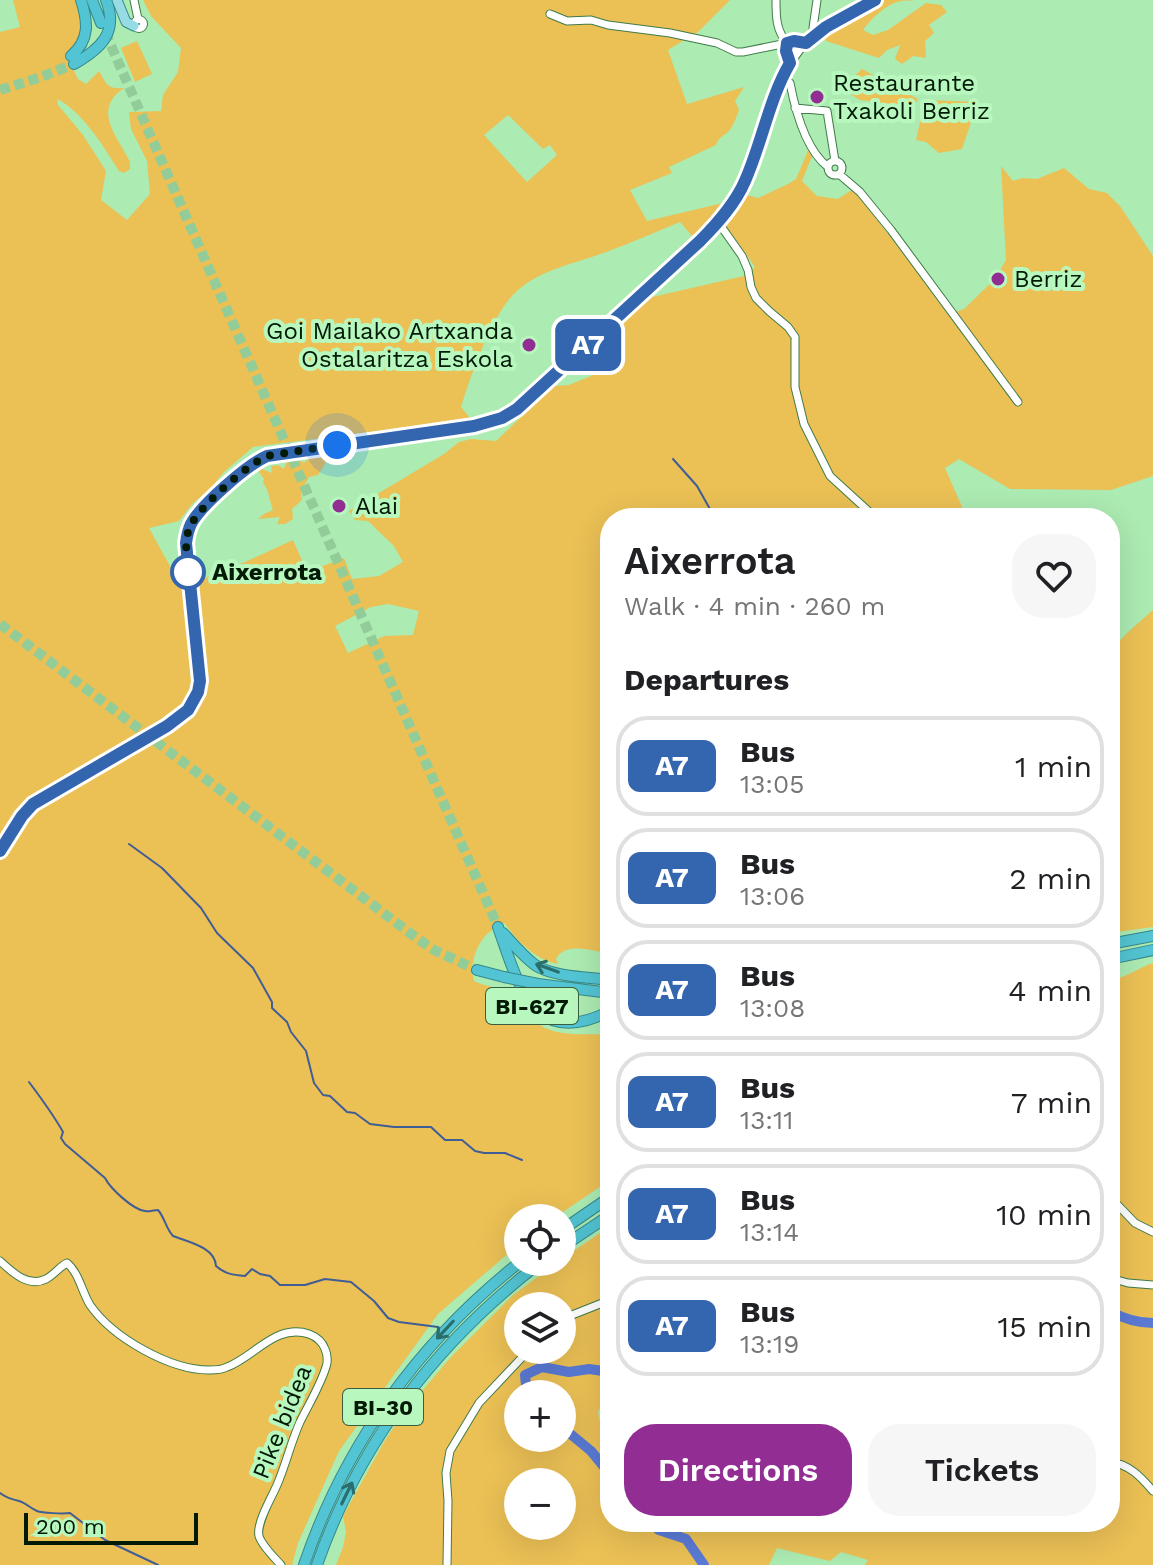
<!DOCTYPE html>
<html lang="en">
<head>
<meta charset="utf-8">
<style>
  :root { --surface:#fff; --page:#f6f6f6; --text:#202124; --muted:#757577; --line:#e0e0e0; --accent:#912d93 }
  body { margin:0; font-family:"Work Sans",sans-serif; background:var(--page); color:var(--text); height:100vh; display:flex; flex-direction:column; font-size:30px; white-space:nowrap }
  * { box-sizing:border-box; margin:0 }
  p { font-size:26px; color:var(--muted) }
  .icon { flex:none; width:44px; height:44px; fill:none; stroke:currentColor; stroke-width:2; stroke-linecap:round; stroke-linejoin:round }
  .map { position:relative; flex:1; overflow:hidden }
  .sheet { position:absolute; left:600px; top:508px; width:520px; height:1024px; display:flex; flex-direction:column; background:var(--surface); border-radius:32px; box-shadow:0 8px 32px #0002 }
  .sheet>* { flex:none }
  .badge { padding:0 16px; border-radius:12px; font-size:28px; line-height:52px }
  .buttons { position:absolute; left:504px; top:1204px; display:grid; gap:16px }
  .buttons a { display:grid; place-items:center; width:72px; height:72px; border-radius:50%; background:var(--surface); box-shadow:0 8px 32px #0002; font-size:40px }
  .scale { position:absolute; left:24px; bottom:20px; width:174px; box-sizing:border-box; padding-left:8px; border:4px solid #021a06; border-top:0; font-size:22px; line-height:28px; white-space:nowrap; color:#021a06; -webkit-text-stroke:6px #b8f8bf; paint-order:stroke }
  .you { position:absolute; width:40px; height:40px; margin:-20px; border:6px solid #fff; border-radius:50%; background:#1a73e8; box-shadow:0 0 0 12px #1a73e833 }
  .map>.badge { position:absolute; translate:-50% -50%; box-shadow:0 0 0 4px #fff }
  h2 { padding:0 24px; font-size:30px; line-height:72px }
  .round { display:grid; place-items:center; flex:none; width:84px; height:84px; border-radius:32px; background:var(--page) }
  .head { display:flex; align-items:center; justify-content:space-between; height:136px; padding:0 24px }
  h1 { font-size:38px; font-weight:600; line-height:60px }
  .primary-button { display:flex; gap:16px; margin-top:auto; padding:16px 24px }
  .primary-button a { flex:1; height:92px; border-radius:32px; background:var(--accent); color:#fff; font-size:32px; font-weight:600; line-height:92px; text-align:center }
  .primary-button a+a { background:var(--page); color:var(--text) }
  ul { padding:0; list-style:none }
  li { display:flex; align-items:center; gap:24px; height:100px; margin:0 16px 12px; padding:0 8px; border:4px solid var(--line); border-radius:32px }
  li div { flex:1 }
  li b { display:block; font-size:30px }
  li em { font-style:normal }
  li .badge { min-width:88px; font-weight:700; text-align:center }
  .map>svg:first-child { display:block }
  .green { fill:#ebc055; fill-rule:evenodd }
  .lines { fill:none; stroke-linecap:round; stroke-linejoin:round }
  .stream { stroke:#405d96; stroke-width:2 }
  .river { stroke:#5a7ad4; stroke-width:10 }
  .highway-tunnel { stroke:#92cc98; stroke-width:10; stroke-dasharray:10 5; stroke-linecap:butt }
  .minor-casing { stroke:#407b49; stroke-width:9 }
  .major-casing { stroke:#36888b; stroke-width:11 }
  .highway-casing { stroke:#36888b; stroke-width:12 }
  .minor { stroke:#fff; stroke-width:7 }
  .major { stroke:#97dce5; stroke-width:9 }
  .highway { stroke:#52c4d3; stroke-width:10 }
  .highway-bridge-casing { stroke:#36888b; stroke-width:12; stroke-linecap:butt }
  .highway-bridge { stroke:#52c4d3; stroke-width:10 }
  .oneway { stroke:#2a6f6c }
  .line-casing { stroke:#fff; stroke-width:18 }
  .line { stroke:#3466b0; stroke-width:12 }
  .walk { stroke:#021a06; stroke-width:8; stroke-dasharray:0 14.4 }
  .poi-dot { fill:#912d93; stroke:#b8f8bf; stroke-width:3 }
  .stop-dot { fill:#fff; stroke:#3466b0; stroke-width:4 }
  .labels { text-anchor:middle; stroke-width:8; stroke-linejoin:round; paint-order:stroke }
  .shield { fill:#b8f8bf; stroke:#395d3e; stroke-width:2 }
  .shield-label { font-size:22px; font-weight:bold; fill:#021a06 }
  .poi-label { font-size:24px; fill:#021a06; stroke:#b8f8bf; text-anchor:start }
  .stop-label { font-size:24px; font-weight:bold; fill:#021a06; stroke:#b8f8bf; text-anchor:start }
  .street-label { font-size:24px; fill:#021a06; stroke:#b8f8bf }
</style>
</head>
<body>
<div class="map">
<svg width="1153" height="1565" viewBox="0 0 1153 1565">
  <rect width="100%" height="100%" fill="#acebb2"/>
  <!-- green -->
  <path class="green" d="M13 0H76C87 29 82 34 68 59L78 79 86 84 99 71C107 85 107 89 124 88 91 110 118 137 130 162V169L124 173 119 171C104 147 82 111 57 99L58 105 83 135 106 171 101 200 127 220 150 194 147 161 131 129 129 112 161 111 163 95 178 72 181 48 151 16 143 0H730L698 32 668 50 687 104 744 87 735 101 739 110C736 117 734 126 728 132 722 137 719 137 716 145L669 167 672 173 630 190 647 221 723 203 725 198 743 194 758 198 788 184 796 179 810 146 813 154 802 181 817 196 838 199 853 189 913 266 948 315 964 309 995 279 1006 260 1001 166 1013 181 1023 178 1037 179 1064 168 1089 189 1107 193 1120 206 1153 256V476L1111 490 1010 489 959 459 945 468 967 518H610V954C593 951 565 941 556 959L558 964C536 960 516 941 505 923 500 926 493 929 488 933 476 944 469 966 474 981 487 988 504 987 516 995 527 1003 530 1017 540 1025 556 1037 591 1034 610 1034V1180L554 1218H518V1245L438 1314 339 1451 298 1543 292 1565H0V856L11 844 30 813 21 807 0 841V32L20 27ZM508 115 543 149 550 145 557 155 527 182 484 135ZM680 222 692 236 640 287 646 299 599 344 601 357 591 376 569 385 554 386 496 441 471 439 459 442 444 454 349 511 355 520 368 521 394 546 403 562 379 576 352 579 344 558 307 572 293 540 245 562 195 582 177 579 149 528 179 521 192 504 209 490 224 472 253 447 471 419 461 407C471 375 490 320 512 296 536 270 574 264 606 252 631 243 655 232 680 222ZM725 225 755 267 744 276 648 298ZM388 604 419 611 413 635 384 636 348 653 335 626 371 607Z
    M865 0H915C910 1 906 0 901 1 886 4 872 18 863 30L873 35 888 30 926 3 941 5 947 12 929 25 934 33 925 41 926 58 913 56 902 64 895 59 900 45 887 50 879 58 826 41 818 25Z
    M137 41 152 74 135 82 121 48Z
    M862 69 918 99 907 118 885 103 860 100 844 90 846 83Z
    M925 100 978 102 962 149 939 153 926 142 916 140Z
    M335 451 327 455 325 464 318 475 309 477 301 491 302 500 292 509 293 519 285 524H277L280 517 258 519 264 514 273 510C269 500 270 492 263 483L264 479 259 472 260 468 272 473 271 466 278 465 284 469 287 461 298 459 304 463 312 455Z
    M1153 610V927L1110 933V651L1128 632Z
    M1153 963V1565H865L868 1560 841 1552 830 1561 777 1548 769 1565H336L343 1547 346 1532 343 1516 384 1442 400 1417 450 1358 513 1295 558 1262H562V1259L610 1226V1395L598 1411 599 1419 607 1427H610V1522H1110V980C1126 978 1138 968 1153 963ZM518 1306H562V1350H518ZM518 1394H562V1438H518ZM518 1482H562V1526H518Z"/>
  <g class="lines">
    <!-- stream -->
    <path class="stream" d="M673 459 697 486 715 518
      M129 844 162 868 201 908 217 933 253 968 272 1002V1008L287 1022 291 1032 306 1051 314 1083 323 1095 330 1096 347 1112 355 1113 370 1124 394 1127H431L445 1140H462L475 1151 484 1153H505L522 1160
      M29 1082C41 1098 53 1114 63 1132L61 1138 65 1144 105 1178C110 1188 133 1210 145 1211 149 1212 153 1210 158 1210 165 1218 166 1229 173 1236 188 1242 215 1247 216 1266 225 1274 233 1275 245 1276L252 1269 260 1274 270 1276 280 1285H305L325 1279 351 1282 374 1301 388 1318 399 1322 438 1327
      M0 1493C7 1498 11 1499 19 1501 26 1503 30 1508 37 1511 42 1513 64 1514 70 1513L105 1540 158 1565"/>
    <!-- river -->
    <path class="river" d="M1110 1311C1124 1319 1137 1323 1153 1323
      M530 1394 526 1385 525 1375 542 1367 569 1372 589 1369 610 1372
      M562 1427 591 1451 610 1474
      M649 1522 659 1530 686 1539 704 1565"/>
    <!-- highway-tunnel -->
    <path class="highway-tunnel" d="M105 32 498 927
      M0 90 41 77 74 64
      M0 624 414 936 434 950 477 970"/>
    <!-- minor casing -->
    <g class="minor-casing">
      <path id="minor" d="M134 0 138 19
        M776 0C776 17 776 30 787 43
        M550 14 567 21 591 20 608 25 670 33 717 43 736 52H743L787 43
        M134.5 24a4.5 4.5 0 1 1 9 0a4.5 4.5 0 1 1-9 0Z
        M815 34 813 28 817 0
        M790 63 786 51 787 43 794 41 806 43
        M782 78 790 83C795 109 806 150 828 167
        M795 108 827 111 835 161
        M828 168a7 7 0 1 1 14 0a7 7 0 1 1-14 0Z
        M839 174 860 192 891 230 1018 402
        M718 222 742 256 748 270 751 287 756 298 769 311 788 327 795 337V387L804 424 830 476 876 518
        M0 851 22 816 33 804 167 726C189 712 200 696 200 670L186 543C187 536 188 530 191 524 201 505 247 465 267 456L474 426 502 418 517 409 718 222C729 210 738 196 745 181 766 136 771 78 807 42 826 23 852 12 875 0
        M1110 989V996
        M1110 1197 1135 1223 1153 1232
        M0 1261C12 1272 28 1288 46 1279 54 1275 59 1267 67 1263 79 1273 82 1292 90 1305 113 1338 170 1370 209 1370 215 1370 222 1370 227 1367 254 1357 276 1323 309 1334 317 1337 322 1341 325 1349 328 1356 328 1361 326 1367 320 1386 309 1404 300 1422 291 1442 286 1464 277 1485 272 1497 256 1523 259 1536 262 1546 274 1557 281 1565
        M1110 1278 1128 1283 1153 1285
        M562 1323 572 1315 610 1300
        M1110 1462C1129 1464 1141 1477 1153 1491
        M447 1565 448 1501 446 1473 450 1451 479 1403 529 1350"/>
    </g>
    <!-- major casing -->
    <g class="major-casing">
      <path id="major" d="M117 0 126 22 134 26"/>
    </g>
    <!-- highway casing -->
    <g class="highway-casing">
      <path id="highway" d="M92 0 101 23
        M71 56C90 40 88 22 81 0
        M74 64C100 49 119 33 106 0
        M498 927C519 986 533 1050 610 1011
        M503 933C513 944 523 956 535 965 553 977 588 977 610 980
        M1110 944 1153 936
        M1110 959 1153 950
        M477 970 504 977
        M538 984 610 993
        M562 1230 610 1197
        M562 1247 610 1215
        M304 1565C345 1444 420 1341 520 1262
        M317 1565C360 1441 438 1341 541 1262"/>
    </g>
    <!-- minor -->
    <use href="#minor" class="minor"/>
    <!-- major -->
    <use href="#major" class="major"/>
    <!-- highway -->
    <use href="#highway" class="highway"/>
    <!-- highway-bridge casing -->
    <g class="highway-bridge-casing">
      <path id="highway-bridge" d="M504 977 538 984"/>
    </g>
    <!-- highway-bridge -->
    <use href="#highway-bridge" class="highway-bridge"/>
  </g>
  <!-- one-way arrows -->
  <defs><path id="oneway-shaft" d="M-6 0H5M1.5-3L5.5 0L1.5 3" fill="none" stroke-width="1.6" stroke-linecap="round" stroke-linejoin="round" transform="scale(2)"/></defs>
  <g class="oneway">
    <use href="#oneway-shaft" transform="translate(547 968) rotate(-160)"/>
    <use href="#oneway-shaft" transform="translate(445 1330) rotate(133)"/>
    <use href="#oneway-shaft" transform="translate(347 1493) rotate(-64)"/>
  </g>
  <g class="lines">
    <!-- line casing -->
    <g class="line-casing">
      <path id="line" d="M0 851 22 816 33 804 167 726 188 710 198 692 200 681 186 543C187 536 188 530 191 524 201 505 247 465 267 456L474 426 502 418 517 409 700 241C718 223 735 204 745 181 762 143 769 99 790 63L786 51 787 43 794 41 806 43 826 27 875 0"/>
    </g>
    <!-- line -->
    <use href="#line" class="line"/>
    <!-- walk -->
    <path class="walk" d="M188 572V574C187 559 184 543 189 529 196 509 247 465 267 456L337 445"/>
  </g>
  <!-- markers -->
  <g class="poi-dot">
    <circle cx="817" cy="97" r="8"/>
    <circle cx="998" cy="279" r="8"/>
    <circle cx="529" cy="345" r="8"/>
    <circle cx="339" cy="506" r="8"/>
  </g>
  <circle class="stop-dot" cx="188" cy="572" r="16"/>
  <g class="labels">
    <!-- shield labels -->
    <g class="shield">
      <rect x="486" y="988" width="92" height="36" rx="6"/>
      <rect x="343" y="1389" width="80" height="36" rx="6"/>
    </g>
    <g class="shield-label">
      <text x="532" y="1014">BI-627</text>
      <text x="383" y="1415">BI-30</text>
    </g>
    <!-- poi labels -->
    <g class="poi-label">
      <text x="833" y="91">Restaurante<tspan x="833" dy="28">Txakoli Berriz</tspan></text>
      <text x="1014" y="287">Berriz</text>
      <text x="513" y="339" text-anchor="end">Goi Mailako Artxanda<tspan x="513" dy="28">Ostalaritza Eskola</tspan></text>
      <text x="355" y="514">Alai</text>
    </g>
    <!-- stop labels -->
    <g class="stop-label">
      <text x="212" y="580">Aixerrota</text>
    </g>
    <!-- street labels -->
    <g class="street-label">
      <text transform="translate(282 1422) rotate(-68)" y="8">Pike bidea</text>
    </g>
  </g>
</svg>
<div class="buttons">
<a><svg class="icon" aria-label="locate" viewBox="0 0 24 24"><circle cx="12" cy="12" r="6"/><path d="M12 2v4M12 18v4M2 12h4M18 12h4"/></svg></a>
<a><svg class="icon" aria-label="layers" viewBox="0 0 24 24"><path d="M12 4l9 5-9 5-9-5zM3 14l9 5 9-5"/></svg></a>
<a>+</a>
<a>−</a>
</div>
<div class="scale">200 m</div>
<div class="you" style="left:337px;top:445px"></div>
<b class="badge" style="left:588px;top:345px;background:#3466b0;color:#fff">A7</b>
<section class="sheet">
<div class="head"><div><h1>Aixerrota</h1><p>Walk · 4 min · 260 m</p></div><a class="round"><svg class="icon" aria-label="heart" viewBox="0 0 24 24"><path d="M12 20l-8-8c-3-5 5-10 8-4 3-6 11-1 8 4z"/></svg></a></div>
<h2>Departures</h2>
<ul>
<li><span class="badge" style="background:#3466b0;color:#fff">A7</span><div><b>Bus</b><p>13:05</p></div><em>1 min</em></li>
<li><span class="badge" style="background:#3466b0;color:#fff">A7</span><div><b>Bus</b><p>13:06</p></div><em>2 min</em></li>
<li><span class="badge" style="background:#3466b0;color:#fff">A7</span><div><b>Bus</b><p>13:08</p></div><em>4 min</em></li>
<li><span class="badge" style="background:#3466b0;color:#fff">A7</span><div><b>Bus</b><p>13:11</p></div><em>7 min</em></li>
<li><span class="badge" style="background:#3466b0;color:#fff">A7</span><div><b>Bus</b><p>13:14</p></div><em>10 min</em></li>
<li><span class="badge" style="background:#3466b0;color:#fff">A7</span><div><b>Bus</b><p>13:19</p></div><em>15 min</em></li>
</ul>
<div class="primary-button"><a>Directions</a><a>Tickets</a></div>
</section>
</div>
</body>
</html>
